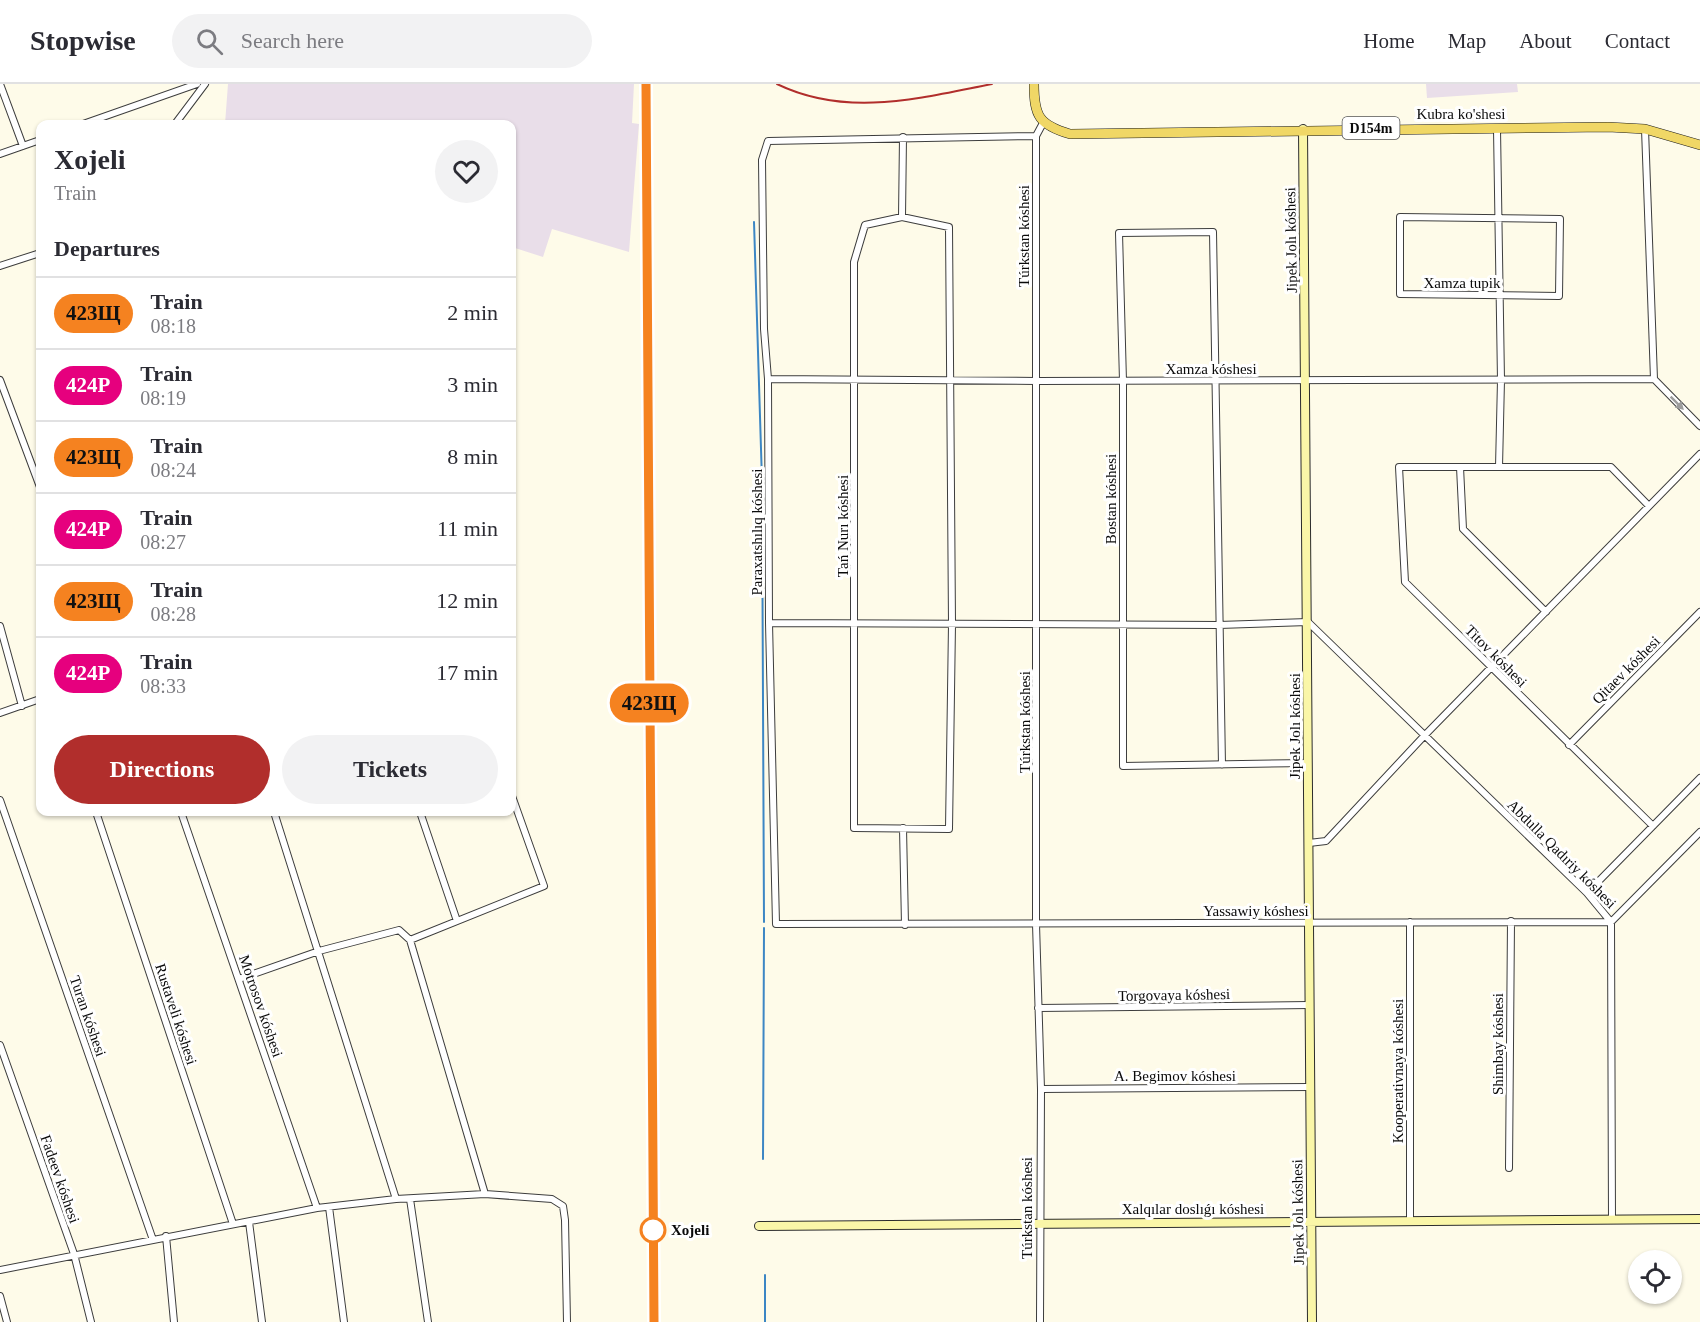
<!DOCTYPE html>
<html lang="en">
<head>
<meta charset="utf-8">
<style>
  :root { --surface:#fff; --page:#f2f2f3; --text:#2b2b33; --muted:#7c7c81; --line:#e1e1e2; --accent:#b12e2c }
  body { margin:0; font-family:Georgia,serif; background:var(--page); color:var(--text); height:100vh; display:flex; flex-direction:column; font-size:22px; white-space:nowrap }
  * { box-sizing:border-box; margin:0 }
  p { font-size:20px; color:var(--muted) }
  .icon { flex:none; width:33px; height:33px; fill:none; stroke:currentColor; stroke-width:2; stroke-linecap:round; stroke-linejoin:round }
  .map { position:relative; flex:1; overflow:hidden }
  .drawer { position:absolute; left:36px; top:36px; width:480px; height:696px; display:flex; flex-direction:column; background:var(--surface); border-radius:12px; box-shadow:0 2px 4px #0004 }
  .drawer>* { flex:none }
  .badge { padding:0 12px; border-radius:20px; font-size:21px; line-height:39px }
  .controls { position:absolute; left:1628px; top:1166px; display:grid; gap:12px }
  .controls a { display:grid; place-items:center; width:54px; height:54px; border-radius:50%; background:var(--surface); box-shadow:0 2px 4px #0004; font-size:30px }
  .map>.badge { position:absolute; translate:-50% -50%; box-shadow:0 0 0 3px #fff }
  h2 { padding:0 18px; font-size:22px; line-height:54px }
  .round { display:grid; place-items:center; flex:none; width:63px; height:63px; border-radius:32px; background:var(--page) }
  .summary { display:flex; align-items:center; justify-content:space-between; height:102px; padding:0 18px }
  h1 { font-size:28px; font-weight:700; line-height:45px }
  .button { display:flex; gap:12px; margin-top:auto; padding:12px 18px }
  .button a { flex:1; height:69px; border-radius:36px; background:var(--accent); color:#fff; font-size:24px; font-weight:700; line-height:69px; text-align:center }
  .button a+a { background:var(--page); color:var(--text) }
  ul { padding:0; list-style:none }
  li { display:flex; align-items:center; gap:18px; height:72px; padding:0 18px; border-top:2px solid var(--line) }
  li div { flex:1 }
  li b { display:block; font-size:22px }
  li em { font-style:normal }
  li .badge { min-width:66px; font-weight:700; text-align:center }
  header { display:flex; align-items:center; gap:36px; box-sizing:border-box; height:84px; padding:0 30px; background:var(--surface); border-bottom:2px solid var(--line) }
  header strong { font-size:28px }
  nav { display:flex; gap:33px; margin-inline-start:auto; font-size:21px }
  .search { width:420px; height:54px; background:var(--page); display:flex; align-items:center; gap:15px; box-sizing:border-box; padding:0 21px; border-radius:33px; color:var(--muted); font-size:22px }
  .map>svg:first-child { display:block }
  .industrial { fill:#e9dee9 }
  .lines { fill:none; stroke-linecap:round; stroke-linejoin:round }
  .stream { stroke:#3c86c4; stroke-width:2 }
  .street-casing { stroke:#3d3d3d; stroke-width:8 }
  .secondary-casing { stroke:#2c2c2c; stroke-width:10 }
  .primary-casing { stroke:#1b1b1b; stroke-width:10 }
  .street { stroke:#fff; stroke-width:6 }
  .secondary { stroke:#faf6a8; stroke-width:8 }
  .primary { stroke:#f0d766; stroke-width:9 }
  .rail { stroke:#b12e2c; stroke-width:2 }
  .oneway { fill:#9d9d9d }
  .line-casing { stroke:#fff; stroke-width:14 }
  .line { stroke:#f58220; stroke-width:9 }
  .stop-dot { fill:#fff; stroke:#f58220; stroke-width:3 }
  .labels { text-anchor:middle; stroke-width:6; stroke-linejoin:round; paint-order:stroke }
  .shield { fill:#fff; stroke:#545454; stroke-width:1.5 }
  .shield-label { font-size:14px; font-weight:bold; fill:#0a0a0a }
  .street-label { font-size:15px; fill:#0a0a0a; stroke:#fff }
  .stop-label { font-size:15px; font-weight:bold; fill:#0a0a0a; stroke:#fff; text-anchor:start }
</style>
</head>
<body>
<header>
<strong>Stopwise</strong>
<div class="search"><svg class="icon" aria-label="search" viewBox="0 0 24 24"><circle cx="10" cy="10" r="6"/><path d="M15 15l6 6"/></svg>Search here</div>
<nav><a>Home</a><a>Map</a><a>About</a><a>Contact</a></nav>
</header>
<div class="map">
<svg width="1700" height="1238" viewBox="0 0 1700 1238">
  <rect width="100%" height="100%" fill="#fefbe9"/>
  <!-- industrial -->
  <path class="industrial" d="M228 0H634L632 39 639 40 629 168 552 145 543 173 512 163V40H225Z
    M1426 0H1517L1518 8 1427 14Z"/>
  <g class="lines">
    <!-- stream -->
    <path class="stream" d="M754 138 762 397 764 838
      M763 1075 764 844
      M765 1238V1191"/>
    <!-- street casing -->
    <g class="street-casing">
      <path id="street" d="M0 0 23 62
        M83 40 197 0
        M175 40 205 0
        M1497 45 1501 296 1499 383
        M1645 45 1654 295
        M1036 52 768 57 762 76 764 245 768 295 769 539 776 840 1611 838 1700 748
        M0 70 40 56
        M902 133 949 143 952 540 949 745 854 744V178L865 141Z
        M902 133 903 53
        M1400 133 1560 135 1559 212 1400 210Z
        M0 182 40 169
        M768 295 1037 297 1654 295
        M1654 295 1700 342
        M0 296 40 403
        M1460 383 1463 445 1546 528
        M1649 422 1611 383H1399L1405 498 1653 742
        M769 539 1219 541 1308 538 1587 809 1611 838 1612 1135
        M0 542 22 622
        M0 629 40 615
        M1569 661 1700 528
        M1222 681 1213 148 1119 149 1123 297V682L1308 679
        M0 716 153 1156
        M96 728 233 1140
        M181 728 317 1124
        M274 728 396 1115
        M420 728 457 837
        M903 744 905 841
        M1309 759 1326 757 1425 651 1700 370
        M1587 809 1700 694
        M410 856 544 802 512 712
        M239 895 319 867 399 846 410 856 485 1110
        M1038 924 1309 921
        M0 961 74 1170 91 1238
        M1041 1005 1310 1003
        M1509 1084 1511 837
        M410 1115 428 1238
        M329 1123 344 1238
        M1410 1137V838
        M249 1138 262 1238
        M166 1152 174 1238
        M0 1186 317 1124 396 1115 485 1110 552 1115 563 1122 565 1136 567 1238
        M0 1212 7 1238
        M1040 1238 1041 1005 1036 840V52L1043 39"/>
    </g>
    <!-- secondary casing -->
    <g class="secondary-casing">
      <path id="secondary" d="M1303 45 1312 1238
        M759 1142 1700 1135"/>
    </g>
    <!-- primary casing -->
    <g class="primary-casing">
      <path id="primary" d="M1034 0C1034 32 1039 41 1070 50L1608 43 1645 45 1700 61"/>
    </g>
    <!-- street -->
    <use href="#street" class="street"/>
    <!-- secondary -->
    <use href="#secondary" class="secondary"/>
    <!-- primary -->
    <use href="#primary" class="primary"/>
    <!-- rail -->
    <path class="rail" d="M646 0 654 1238
      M777 0C847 34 920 14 992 0"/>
  </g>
  <!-- one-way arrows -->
  <defs><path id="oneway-solid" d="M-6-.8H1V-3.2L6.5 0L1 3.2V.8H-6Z" transform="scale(1.5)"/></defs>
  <use class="oneway" href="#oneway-solid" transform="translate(1677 319) rotate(45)"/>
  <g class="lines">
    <!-- line casing -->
    <g class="line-casing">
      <path id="line" d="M646 0 654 1238"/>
    </g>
    <!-- line -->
    <use href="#line" class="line"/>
  </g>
  <!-- markers -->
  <circle class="stop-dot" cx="653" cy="1146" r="12"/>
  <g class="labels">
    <!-- shield labels -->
    <rect class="shield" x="1342.5" y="33" width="57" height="22" rx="4.5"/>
    <g class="shield-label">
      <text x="1371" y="49">D154m</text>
    </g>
    <!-- street labels -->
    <g class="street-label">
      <text x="1461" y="35">Kubra ko'shesi</text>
      <text transform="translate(1024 152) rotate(-90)" y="5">Túrkstan kóshesi</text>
      <text transform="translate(1291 156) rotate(-91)" y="5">Jipek Jolı kóshesi</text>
      <text x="1462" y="204">Xamza tupik</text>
      <text x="1211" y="290">Xamza kóshesi</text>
      <text transform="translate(1111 415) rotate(-90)" y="5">Bostan kóshesi</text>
      <text transform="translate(843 442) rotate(-90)" y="5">Tań Nurı kóshesi</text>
      <text transform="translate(757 448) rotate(-90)" y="5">Paraxatshılıq kóshesi</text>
      <text transform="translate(1496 572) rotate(45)" y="5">Titov kóshesi</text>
      <text transform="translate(1626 586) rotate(-45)" y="5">Qitaev kóshesi</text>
      <text transform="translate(1025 638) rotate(-90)" y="5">Túrkstan kóshesi</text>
      <text transform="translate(1295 642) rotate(-90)" y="5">Jipek Jolı kóshesi</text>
      <text transform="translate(1562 770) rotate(45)" y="5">Abdulla Qadıriy kóshesi</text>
      <text x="1256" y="832">Yassawiy kóshesi</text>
      <text transform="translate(1174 911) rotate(-1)" y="5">Torgovaya kóshesi</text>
      <text transform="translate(261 922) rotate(71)" y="5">Motrosov kóshesi</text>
      <text transform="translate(176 930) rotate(72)" y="5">Rustaveli kóshesi</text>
      <text transform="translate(88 932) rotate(71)" y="5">Turan kóshesi</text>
      <text transform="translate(1498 960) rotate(-90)" y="5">Shimbay kóshesi</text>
      <text transform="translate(1398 987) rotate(-90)" y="5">Kooperativnaya kóshesi</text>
      <text x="1175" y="997">A. Begimov kóshesi</text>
      <text transform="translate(60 1095) rotate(71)" y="5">Fadeev kóshesi</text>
      <text transform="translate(1027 1124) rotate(-90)" y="5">Túrkstan kóshesi</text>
      <text x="1193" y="1130">Xalqılar doslıǵı kóshesi</text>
      <text transform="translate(1298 1128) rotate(-91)" y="5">Jipek Jolı kóshesi</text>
    </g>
    <!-- stop labels -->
    <g class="stop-label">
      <text x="671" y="1151">Xojeli</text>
    </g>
  </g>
</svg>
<div class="controls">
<a><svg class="icon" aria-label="locate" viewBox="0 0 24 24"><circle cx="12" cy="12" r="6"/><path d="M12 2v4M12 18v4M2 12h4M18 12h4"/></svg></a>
</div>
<b class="badge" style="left:649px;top:619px;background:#f58220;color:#111">423Щ</b>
<section class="drawer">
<div class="summary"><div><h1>Xojeli</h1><p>Train</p></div><a class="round"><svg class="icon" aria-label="heart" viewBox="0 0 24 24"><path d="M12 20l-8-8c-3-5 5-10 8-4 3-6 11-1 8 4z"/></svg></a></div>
<h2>Departures</h2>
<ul>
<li><span class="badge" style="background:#f58220;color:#111">423Щ</span><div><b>Train</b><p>08:18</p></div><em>2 min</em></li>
<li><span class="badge" style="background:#e6007e;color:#fff">424Р</span><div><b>Train</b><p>08:19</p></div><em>3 min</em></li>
<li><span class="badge" style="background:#f58220;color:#111">423Щ</span><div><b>Train</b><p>08:24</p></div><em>8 min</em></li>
<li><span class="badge" style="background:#e6007e;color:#fff">424Р</span><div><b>Train</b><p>08:27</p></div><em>11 min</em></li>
<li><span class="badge" style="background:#f58220;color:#111">423Щ</span><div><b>Train</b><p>08:28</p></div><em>12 min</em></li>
<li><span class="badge" style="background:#e6007e;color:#fff">424Р</span><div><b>Train</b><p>08:33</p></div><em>17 min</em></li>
</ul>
<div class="button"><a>Directions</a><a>Tickets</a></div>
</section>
</div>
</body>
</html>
